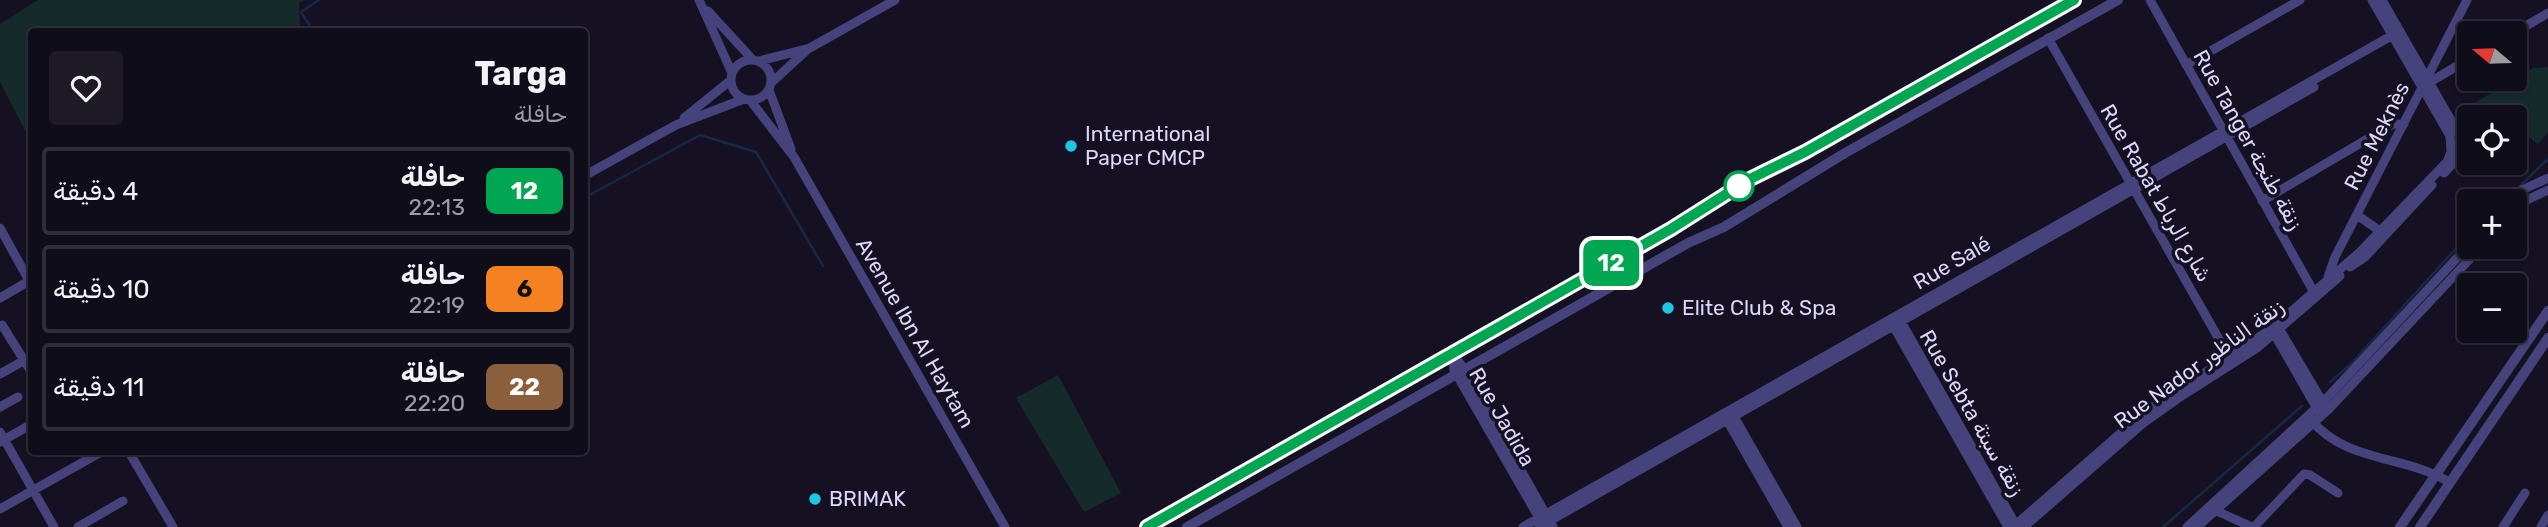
<!DOCTYPE html>
<html lang="ar">
<head>
<meta charset="utf-8">
<style>
  :root { --surface:#100d1a; --page:#1e1b27; --text:#f1f3f6; --muted:#9c9ca2; --line:#302d39 }
  body { margin:0; font-family:Rubik,"Noto Naskh Arabic",sans-serif; background:var(--page); color:var(--text); direction:rtl; height:100vh; display:flex; flex-direction:column; font-size:26px; white-space:nowrap }
  * { box-sizing:border-box; margin:0 }
  p { font-size:23px; color:var(--muted) }
  .icon { flex:none; width:38px; height:38px; fill:none; stroke:currentColor; stroke-width:2; stroke-linecap:round; stroke-linejoin:round }
  .map { position:relative; flex:1; overflow:hidden; direction:ltr }
  .drawer { position:absolute; left:28px; top:28px; width:560px; height:427px; display:flex; flex-direction:column; background:var(--surface); border-radius:7px; box-shadow:0 2px 5px #0004,0 0 0 2px var(--line); direction:rtl }
  .drawer>* { flex:none }
  .badge { padding:0 14px; border-radius:10px; font-size:24px; line-height:46px }
  .needle { width:46px; rotate:289deg }
  .fabs { position:absolute; left:2457px; top:21px; display:grid; gap:14px }
  .fabs a { display:grid; place-items:center; width:70px; height:70px; border-radius:7px; background:var(--surface); box-shadow:0 2px 5px #0004,0 0 0 2px var(--line); font-size:35px }
  .map>.badge { position:absolute; translate:-50% -50%; box-shadow:0 0 0 4px #fff }
  .round { display:grid; place-items:center; flex:none; width:74px; height:74px; border-radius:7px; background:var(--page) }
  .summary { display:flex; align-items:center; justify-content:space-between; height:119px; padding:0 21px }
  h1 { font-size:33px; font-weight:700; line-height:52px }
  ul { padding:0; list-style:none }
  li { display:flex; align-items:center; gap:21px; height:88px; margin:0 14px 10px; padding:0 7px; border:4px solid var(--line); border-radius:7px }
  li div { flex:1 }
  li b { display:block; font-size:26px }
  li em { font-style:normal }
  li .badge { min-width:77px; font-weight:700; text-align:center }
  .map>svg:first-child { display:block }
  .green { fill:#152b2b }
  .lines { fill:none; stroke-linecap:round; stroke-linejoin:round }
  .stream { stroke:#162847; stroke-width:2.5 }
  .minor { stroke:#46427b; stroke-width:9 }
  .tertiary { stroke:#46427b; stroke-width:10 }
  .line-casing { stroke:#fff; stroke-width:16 }
  .line { stroke:#00a651; stroke-width:10 }
  .poi-dot { fill:#1dc6e0; stroke:#151122; stroke-width:2.5 }
  .stop-dot { fill:#fff; stroke:#00a651; stroke-width:3.5 }
  .labels { text-anchor:middle; stroke-width:7; stroke-linejoin:round; paint-order:stroke }
  .poi-label { font-size:21px; fill:#ddd8fa; stroke:#151122; text-anchor:start }
  .street-label { font-size:21px; fill:#ddd8fa; stroke:#151122 }
</style>
</head>
<body>
<div class="map">
<svg width="2548" height="527" viewBox="0 0 2548 527">
  <rect width="100%" height="100%" fill="#151122"/>
  <!-- green -->
  <path class="green" d="M38 0H304L299 3 300 31 32 32 31 142 0 82V24Z
    M2548 67V133L2538 144 2518 129 2515 131V117H2471L2466 108 2533 68Z
    M1058 375 1121 493 1084 512 1016 398Z"/>
  <g class="lines">
    <!-- stream -->
    <path class="stream" d="M314 32 301 12 319 0
      M2519 187 2548 159
      M584 198 700 135 756 152 823 266
      M2330 382 2351 364 2469 234
      M2163 527 2302 406"/>
    <!-- minor -->
    <path class="minor" d="M699 0 732 73
      M2150 0 2315 294
      M2382 0 2460 136C2464 154 2456 161 2444 173
      M708 11 753 60
      M2514 33 2548 13
      M2048 38 2232 362
      M731 80a20 20 0 1 1 40 0a20 20 0 1 1-40 0Z
      M759 61 806 49
      M2186 65 2300 0
      M2430 82 2469 59
      M771 83 808 49 895 0
      M769 90 791 149
      M750 100 794 157 1005 527
      M684 118 731 80
      M584 176 676 125 744 99
      M2262 201 2393 124H2404
      M2510 201 2522 190 2548 178
      M2515 212 2527 200 2548 190
      M2357 215 2380 231
      M0 228 32 286
      M2350 267 2365 257 2432 185
      M2328 277 2335 257 2467 0
      M0 298 29 281
      M1899 318 2017 527
      M1891 322 2008 527
      M2 325 32 373
      M2277 325 2325 406
      M2272 330 2319 412
      M1452 353 1462 366 1553 527
      M1452 353 1454 370 1542 523
      M0 374 32 356
      M0 407 18 397
      M1732 413 1797 527
      M1724 415 1788 527
      M2311 420C2347 463 2405 455 2449 482
      M0 432 54 527
      M0 442 32 424
      M129 452 173 527
      M2213 506 2221 513 2252 527
      M0 509 101 452
      M78 527 123 501
      M1523 527 2400 31
      M1539 527 2314 87
      M2013 527 2145 412 2271 329 2360 252 2447 162 2451 152 2450 136 2372 0
      M2024 527 2142 424 2177 399 2257 348 2340 276
      M2187 527 2325 400 2469 245
      M2197 527 2328 410 2481 247
      M2254 527 2304 474 2310 475 2338 493
      M2503 527 2525 493
      M2541 527 2548 515"/>
    <!-- tertiary -->
    <path class="tertiary" d="M1147 527 1671 229 1750 179 1797 157 2074 0
      M1187 527 1688 243 1724 227 1845 153 2118 0
      M2400 527 2548 311
      M2420 527 2548 338"/>
  </g>
  <g class="lines">
    <!-- line casing -->
    <g class="line-casing">
      <path id="line" d="M1147 527 1671 229 1750 179 1805 152 2074 0"/>
    </g>
    <!-- line -->
    <use href="#line" class="line"/>
  </g>
  <!-- markers -->
  <g class="poi-dot">
    <circle cx="1071" cy="146" r="7"/>
    <circle cx="1668" cy="308" r="7"/>
    <circle cx="815" cy="499" r="7"/>
  </g>
  <circle class="stop-dot" cx="1739" cy="186" r="14"/>
  <g class="labels">
    <!-- poi labels -->
    <g class="poi-label">
      <text x="1085" y="141">International<tspan x="1085" dy="24">Paper CMCP</tspan></text>
      <text x="1682" y="315">Elite Club &amp; Spa</text>
      <text x="829" y="506">BRIMAK</text>
    </g>
    <!-- street labels -->
    <g class="street-label">
      <text transform="translate(2377 136) rotate(-63)" y="7">Rue Meknès</text>
      <text transform="translate(2248 140) rotate(61)" y="7">Rue Tanger زنقة طنجة</text>
      <text transform="translate(2156 193) rotate(60)" y="7">Rue Rabat شارع الرباط</text>
      <text transform="translate(1952 263) rotate(-30)" y="7">Rue Salé</text>
      <text transform="translate(915 333) rotate(60)" y="7">Avenue Ibn Al Haytam</text>
      <text transform="translate(2199 364) rotate(-36)" y="7">Rue Nador زنقة الناظور</text>
      <text transform="translate(1972 413) rotate(60)" y="7">Rue Sebta زنقة سبتة</text>
      <text transform="translate(1502 417) rotate(60)" y="7">Rue Jadida</text>
    </g>
  </g>
</svg>
<div class="fabs">
<a><svg class="needle" viewBox="-14 -14 28 28"><path d="M0-13l5 13h-10z" fill="#e53935"/><path d="M0 13l5-13h-10z" fill="#9c9ca2"/></svg></a>
<a><svg class="icon" aria-label="locate" viewBox="0 0 24 24"><circle cx="12" cy="12" r="6"/><path d="M12 2v4M12 18v4M2 12h4M18 12h4"/></svg></a>
<a>+</a>
<a>−</a>
</div>
<b class="badge" style="left:1611px;top:263px;background:#00a651;color:#fff">12</b>
<section class="drawer">
<div class="summary"><div><h1>Targa</h1><p>حافلة</p></div><a class="round"><svg class="icon" aria-label="heart" viewBox="0 0 24 24"><path d="M12 20l-8-8c-3-5 5-10 8-4 3-6 11-1 8 4z"/></svg></a></div>
<ul>
<li><span class="badge" style="background:#00a651;color:#fff">12</span><div><b>حافلة</b><p>22:13</p></div><em>4 دقيقة</em></li>
<li><span class="badge" style="background:#f58220;color:#111">6</span><div><b>حافلة</b><p>22:19</p></div><em>10 دقيقة</em></li>
<li><span class="badge" style="background:#8b5e3c;color:#fff">22</span><div><b>حافلة</b><p>22:20</p></div><em>11 دقيقة</em></li>
</ul>
</section>
</div>
</body>
</html>
